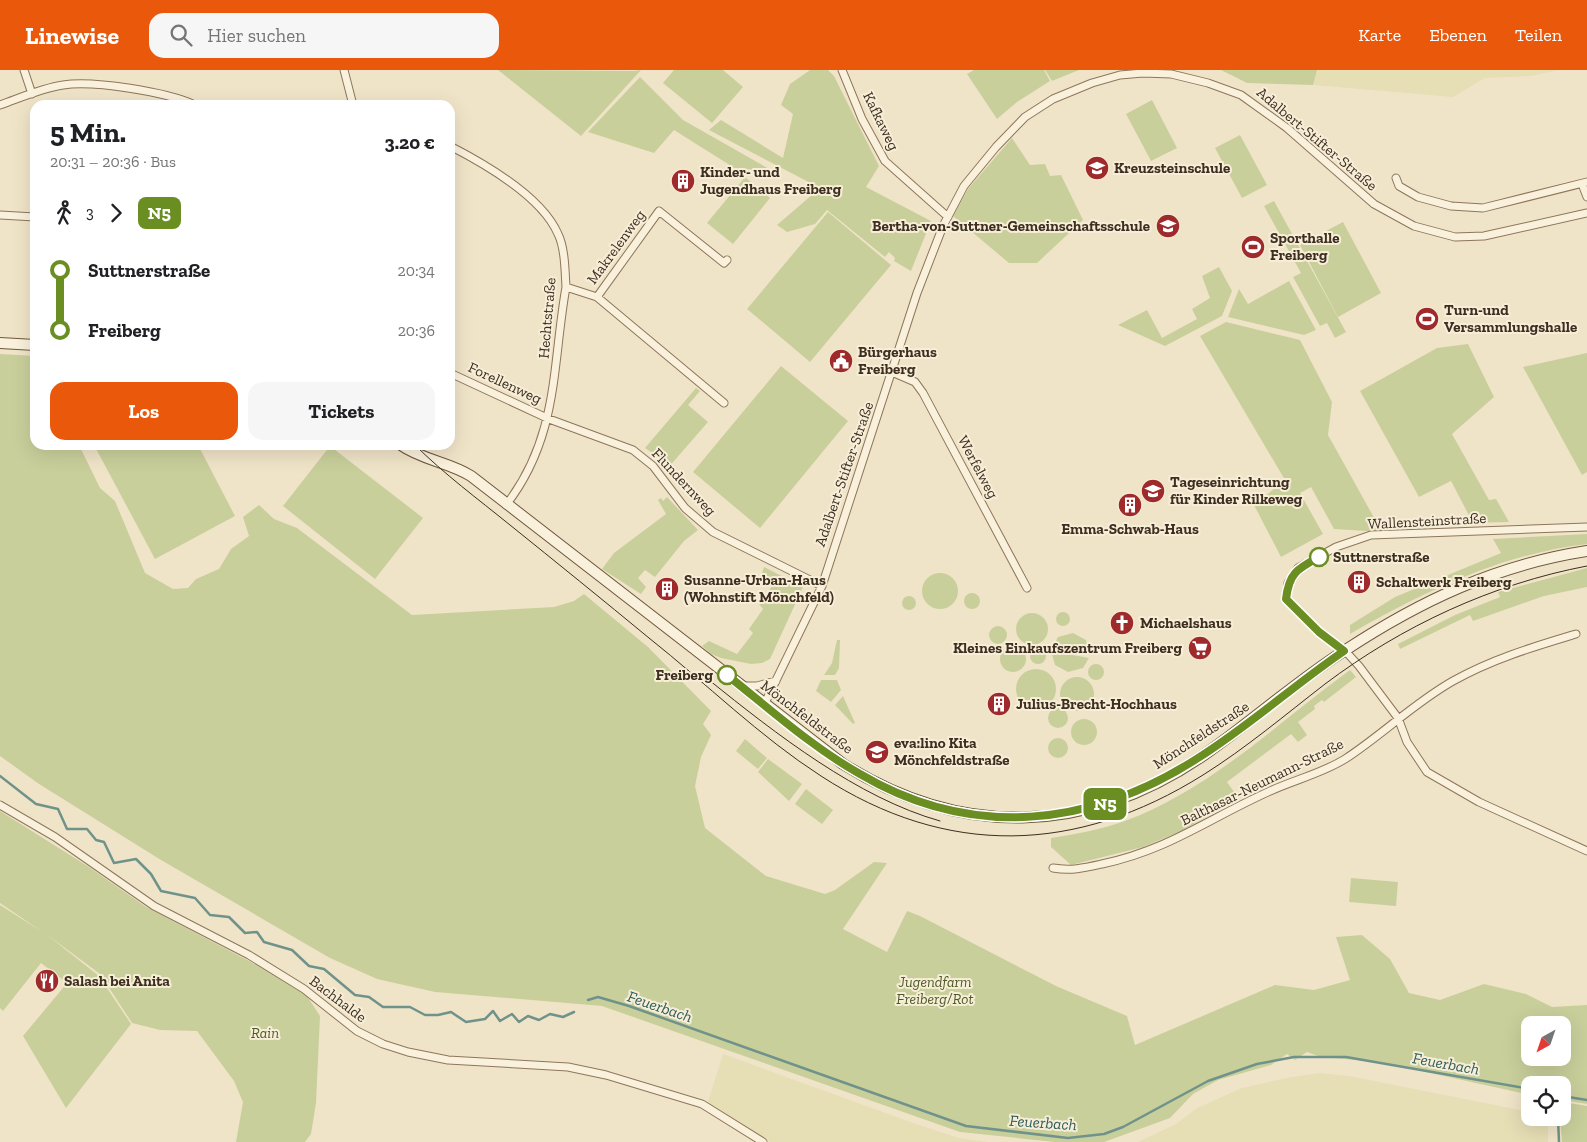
<!DOCTYPE html>
<html lang="de">
<head>
<meta charset="utf-8">
<style>
  :root { --surface:#fff; --page:#f6f6f6; --text:#202124; --muted:#757577; --accent:#ea580c }
  body { margin:0; font-family:"Zilla Slab",serif; background:var(--page); color:var(--text); height:100vh; display:flex; flex-direction:column; font-size:19px; white-space:nowrap }
  * { box-sizing:border-box; margin:0 }
  p { font-size:16px; color:var(--muted) }
  .icon { flex:none; width:28px; height:28px; fill:none; stroke:currentColor; stroke-width:2; stroke-linecap:round; stroke-linejoin:round }
  .map { position:relative; flex:1; overflow:hidden }
  .panel { position:absolute; left:30px; top:30px; width:425px; height:350px; display:flex; flex-direction:column; background:var(--surface); border-radius:15px; box-shadow:0 5px 20px #0002 }
  .panel>* { flex:none }
  .badge { padding:0 10px; border-radius:8px; font-size:18px; line-height:32px }
  .needle { width:32px; rotate:220deg }
  .fabs { position:absolute; left:1521px; top:946px; display:grid; gap:10px }
  .fabs a { display:grid; place-items:center; width:50px; height:50px; border-radius:10px; background:var(--surface); box-shadow:0 5px 20px #0002; font-size:25px }
  .map>.badge { position:absolute; translate:-50% -50%; box-shadow:0 0 0 2px #fff }
  .legs { display:flex; align-items:center; gap:8px; height:55px; padding:0 20px; font-size:16px }
  .legs p { margin-inline-start:auto }
  .headline { display:flex; align-items:center; justify-content:space-between; height:85px; padding:0 20px }
  h1 { font-size:28px; font-weight:700; line-height:38px }
  .cta { display:flex; gap:10px; margin-top:auto; padding:10px 20px }
  .cta a { flex:1; height:58px; border-radius:15px; background:var(--accent); color:#fff; font-size:20px; font-weight:700; line-height:58px; text-align:center }
  .cta a+a { background:var(--page); color:var(--text) }
  ul { padding:0 20px; list-style:none }
  li { display:flex; align-items:center; gap:18px; height:60px; font-size:19px }
  li i { display:grid; place-items:center; width:8px; height:100%; margin:0 6px; background:currentColor }
  li i::after { content:''; width:12px; height:12px; margin:-6px; border:4px solid; border-radius:50%; background:var(--surface) }
  li p { margin-inline-start:auto }
  li:first-child i { background:linear-gradient(#0000 50%,currentColor 0) }
  li:last-child i { background:linear-gradient(currentColor 50%,#0000 0) }
  header { display:flex; align-items:center; gap:30px; box-sizing:border-box; height:70px; padding:0 25px; background:var(--accent); color:#fff }
  header strong { font-size:24px }
  nav { display:flex; gap:28px; margin-inline-start:auto; font-size:18px }
  .search { width:350px; height:45px; background:var(--page); display:flex; align-items:center; gap:12px; box-sizing:border-box; padding:0 18px; border-radius:15px; color:var(--muted); font-size:19px }
  .map>svg:first-child { display:block }
  .farmland { fill:#e6deb5 }
  .green { fill:#c9cf9b; fill-rule:evenodd }
  .lines { fill:none; stroke-linecap:round; stroke-linejoin:round }
  .stream { stroke:#6f938a; stroke-width:2.5 }
  .minor-casing { stroke:#8d765c; stroke-width:9 }
  .secondary-casing { stroke:#6f573f; stroke-width:12 }
  .minor { stroke:#faf1dc; stroke-width:7 }
  .secondary { stroke:#faf1dc; stroke-width:10 }
  .tram { stroke:#3d2e20; stroke-width:1 }
  .line-1-casing { stroke:#fff; stroke-width:11 }
  .line-1 { stroke:#6b8e23; stroke-width:8 }
  .stop-1-dot { fill:#fff; stroke:#6b8e23; stroke-width:2.5 }
  .labels { text-anchor:middle; stroke-width:4; stroke-linejoin:round; paint-order:stroke }
  .street-label { font-size:15px; fill:#3d2e20; stroke:#f7eed8 }
  .poi-label { font-size:15px; font-weight:bold; fill:#3d2e20; stroke:#f7eed8; text-anchor:start }
  .stop-label { font-size:15px; font-weight:bold; fill:#3d2e20; stroke:#f7eed8; text-anchor:start }
  .park-label { font-size:15px; font-style:italic; fill:#4d5a26; stroke:#f7eed8 }
  .water-label { font-size:16px; font-style:italic; fill:#2f5d5a; stroke:#f7eed8 }
</style>
</head>
<body>
<header>
<strong>Linewise</strong>
<div class="search"><svg class="icon" aria-label="search" viewBox="0 0 24 24"><circle cx="10" cy="10" r="6"/><path d="M15 15l6 6"/></svg>Hier suchen</div>
<nav><a>Karte</a><a>Ebenen</a><a>Teilen</a></nav>
</header>
<div class="map">
<svg width="1587" height="1072" viewBox="0 0 1587 1072">
  <rect width="100%" height="100%" fill="#f0e4c8"/>
  <!-- farmland -->
  <path class="farmland" d="M1317 0H1558L1531 6 1485 8 1453 27 1313 15Z
    M723 984 916 1054 959 1068 987 1072H771L720 1042 708 1032Z
    M1320 1003 1349 1006 1530 1042V1048H1548V1072H1138L1176 1054 1197 1038 1242 1018 1286 1008Z"/>
  <!-- green -->
  <path class="green" d="M498 0 634 1 641 0 581 66Z
    M674 0H723L743 17 712 53 663 13Z
    M810 0H828L834 6 879 96 866 117 931 151 911 201 894 191 895 188 889 182 885 187 827 140 815 154 787 162 777 155 820 118 709 60 721 50 783 88 793 44 781 35 790 14Z
    M974 0H1044L1050 11 1017 32 997 49 967 4Z
    M1045 0H1079L1052 11Z
    M1221 0H1317L1313 15 1247 13Z
    M640 7 683 50 771 100 736 99 674 60 654 83 588 62Z
    M1152 30 1177 78 1151 91 1126 44Z
    M1240 65 1267 115 1242 128 1215 78Z
    M1012 68 1030 95 1045 94 1050 106 1061 105 1083 150 1037 193H1009L953 146 968 119Z
    M745 107 770 128 733 174 707 153Z
    M1274 131 1346 262 1335 268 1327 253 1320 256 1293 207 1301 203 1264 136Z
    M828 142 891 195 810 292 747 239Z
    M1343 152 1381 223 1338 247 1300 175Z
    M1219 197 1232 221 1222 246 1165 276 1118 255 1147 240 1162 268 1197 249 1192 239 1210 228 1202 206Z
    M1289 211 1316 260 1304 265 1228 247 1239 219 1248 234Z
    M1226 252 1300 270 1332 332 1328 365 1382 462 1334 459 1311 417 1300 423 1323 464 1281 487 1254 435 1285 410 1200 266Z
    M1468 274 1494 327 1452 364 1489 430 1496 429 1509 452 1473 453 1451 411 1419 427 1360 321 1437 278Z
    M1587 283V402L1582 405 1523 297Z
    M0 284 35 286V375H79L100 418 115 431 145 503 173 519 188 518 196 509 219 499 231 479 249 466 243 447 259 435 274 449 297 458 412 545 554 537 574 531 584 524 648 577 711 641 703 654 711 665 701 687 695 716 705 758 766 806 825 824 835 820 874 792 887 793 843 859 887 882 907 841 920 846 1056 916 1127 946 1135 975 1275 915 1314 920 1350 910 1336 867 1362 865 1390 889 1409 923 1440 930 1484 914 1526 924 1552 937 1587 935V1034L1563 1030 1562 1015H1530V1025L1380 992 1321 987 1307 982 1295 990 1287 984 1271 995 1218 1010 1193 1024 1170 1048 1104 1072H1055L960 1062 602 936 435 922 377 909 330 888 161 790 39 714 0 686ZM1530 955H1562V988H1530Z
    M781 296 848 351 760 458 693 402Z
    M696 318 700 321 688 335 708 352 667 399 657 386 645 378Z
    M94 375H198L235 446 155 489Z
    M330 376 423 448 375 509 283 436Z
    M667 427 698 460 684 471 655 507 645 500 638 508 646 517 641 524 602 499 614 483 666 444 658 430 661 428 663 431Z
    M1587 464V474C1501 484 1424 522 1350 564V555L1395 527 1501 483 1493 469Z
    M764 497 803 517 770 589 762 593 751 594 721 588 711 584 702 576 709 571 737 584 753 563 749 559 763 539 759 534 772 516 762 503Z
    M1587 498V517L1544 526 1473 551 1470 545 1400 579 1398 574 1455 545 1500 527 1498 522Z
    M922 521a18 18 0 1 1 36 0a18 18 0 1 1-36 0Z
    M964 531a8 8 0 1 1 16 0a8 8 0 1 1-16 0Z
    M902 533a7 7 0 1 1 14 0a7 7 0 1 1-14 0Z
    M1056 549a7 7 0 1 1 14 0a7 7 0 1 1-14 0Z
    M1016 559a16 16 0 1 1 32 0a16 16 0 1 1-32 0Z
    M989 565a9 9 0 1 1 18 0a9 9 0 1 1-18 0Z
    M1073 563 1086 570 1090 585 1052 578 1058 567Z
    M837 570H840L839 598 835 605H824L832 593Z
    M1000 589a13 13 0 1 1 26 0a13 13 0 1 1-26 0Z
    M1030 586a8 8 0 1 1 16 0a8 8 0 1 1-16 0Z
    M1051 581 1089 588 1083 598 1068 602 1055 595Z
    M1088 602a8 8 0 1 1 16 0a8 8 0 1 1-16 0Z
    M1016 619a20 20 0 1 1 40 0a20 20 0 1 1-40 0Z
    M1350 600 1356 607 1324 632 1322 630 1314 636 1315 639 1298 652 1307 665 1298 672 1291 664 1227 712 1239 729 1181 761 1143 777 1071 795 1051 777V768C1076 764 1099 760 1122 752 1209 721 1277 653 1350 600Z
    M1060 624a17 17 0 1 1 34 0a17 17 0 1 1-34 0Z
    M821 610H837L841 620 831 632 816 621Z
    M843 626 855 653 853 654 835 635Z
    M1048 648a10 10 0 1 1 20 0a10 10 0 1 1-20 0Z
    M1071 662a13 13 0 1 1 26 0a13 13 0 1 1-26 0Z
    M1048 678a10 10 0 1 1 20 0a10 10 0 1 1-20 0Z
    M745 669 767 688 758 699 736 681Z
    M768 689 802 714 789 731 758 702Z
    M806 719 833 740 822 754 795 734Z
    M0 741 89 797 146 837 251 892 307 926 320 946 316 1033 311 1064 305 1072H236L243 1032 234 1011 197 961 160 960 132 953 100 904 46 864 99 906 131 954 66 1038 23 966 67 913 41 893 3 941 0 938V835L41 861 0 833Z
    M1351 808 1398 812 1396 836 1349 832Z
    M1563 1032 1587 1036V1072H1562L1560 1048H1562Z"/>
  <g class="lines">
    <!-- stream -->
    <path class="stream" d="M0 706 36 734 58 739 67 759H87L96 770 104 772 114 793 136 789 151 804 161 821 195 828 210 845 229 847 245 863 257 862 264 872 292 880 309 896 324 899 355 925 369 927 383 937H410L425 945H438L451 942 466 952 485 949 493 941 500 951 512 944 519 952 528 946 539 950 550 944 563 947 574 942
      M588 930 598 927 629 936 966 1056 1068 1068 1104 1064 1123 1057 1208 1011 1257 994 1294 987H1346L1530 1019
      M1562 1026 1587 1030
      M1558 1048 1559 1072"/>
    <!-- minor casing -->
    <g class="minor-casing">
      <path id="minor" d="M24 0 32 24
        M344 0 353 35
        M842 0 862 49 885 91 948 147
        M0 35C20 28 42 18 63 15 93 10 167 22 195 35
        M450 76C485 94 542 127 558 164 565 178 565 201 566 217 552 296 559 367 506 435
        M1396 108 1399 116 1418 127 1451 136 1483 138 1587 112
        M1582 114 1587 127
        M0 145 35 147
        M566 217 597 227 724 333
        M597 227 659 141 724 193 727 190
        M892 302 915 312 923 323 1027 518
        M450 303 549 349 633 380 653 396 685 438 713 462 822 516
        M1587 457 1371 465 1336 477 1298 498 1288 513 1286 529 1319 562 1348 584 1359 596 1398 648 1407 672 1427 702 1479 732 1587 781
        M742 616H757L776 611
        M764 635 822 516 917 223 943 156 964 116 996 77 1025 47 1053 29 1092 13 1120 5 1143 3 1171 4 1208 13 1241 25 1287 58 1374 134 1414 156 1455 167 1484 166 1587 143
        M0 735 55 767 154 836 249 885 304 919 357 961 383 974 408 982 448 990 568 997 606 1005 702 1034 763 1072
        M1053 798C1071 801 1084 798 1102 794 1168 780 1208 749 1268 722 1293 710 1321 704 1345 689 1382 665 1414 633 1453 611 1492 589 1533 577 1576 564"/>
    </g>
    <!-- secondary casing -->
    <g class="secondary-casing">
      <path id="secondary" d="M0 273 35 275
        M401 375C422 390 449 392 471 406L843 694C961 768 1085 765 1201 687 1250 653 1294 613 1344 581 1420 531 1496 495 1587 481"/>
    </g>
    <!-- minor -->
    <use href="#minor" class="minor"/>
    <!-- secondary -->
    <use href="#secondary" class="secondary"/>
    <!-- tram -->
    <path class="tram" d="M415 375C444 404 478 429 510 455 556 492 603 530 649 568 707 614 759 666 821 706 947 788 1077 784 1203 705 1246 678 1285 645 1325 614 1402 556 1492 514 1587 496
      M709 610C776 664 858 728 940 751"/>
  </g>
  <g class="lines">
    <!-- line-1 casing -->
    <g class="line-1-casing">
      <path id="line-1" d="M727 605C770 639 812 677 860 704 972 770 1091 757 1198 688 1249 656 1294 615 1344 581L1319 562 1286 529C1289 503 1297 499 1319 487"/>
    </g>
    <!-- line-1 -->
    <use href="#line-1" class="line-1"/>
  </g>
  <!-- icons -->
  <defs>
    <g id="school-disc" transform="scale(1.25)"><circle r="9.5" fill="#9e2a2b" stroke="#f7eed8"/><path d="M0-5L7-2L0 1L-7-2ZM-4 1L0 2.5L4 1V4Q0 6-4 4Z" fill="#fff"/></g>
    <g id="building-disc" transform="scale(1.25)"><circle r="9.5" fill="#9e2a2b" stroke="#f7eed8"/><path d="M-4-6H4V6H1V3H-1V6H-4ZM-2.5-4.3h1.7v1.8h-1.7ZM.8-4.3h1.7v1.8H.8ZM-2.5-1h1.7V.8h-1.7ZM.8-1h1.7V.8H.8Z" fill="#fff"/></g>
    <g id="stadium-disc" transform="scale(1.25)"><circle r="9.5" fill="#9e2a2b" stroke="#f7eed8"/><path d="M0-5a6.5 5 0 1 0 0 10a6.5 5 0 1 0 0-10ZM-3.5-1.8h7v3.6h-7Z" fill="#fff"/></g>
    <g id="civic-disc" transform="scale(1.25)"><circle r="9.5" fill="#9e2a2b" stroke="#f7eed8"/><path d="M-.6-6.5H3V-4.5H.6V-3L4-1V1h2V6H-6V1h2V-1L-.6-3ZM-1.2 2.5V6h2.4V2.5Z" fill="#fff"/></g>
    <g id="church-disc" transform="scale(1.25)"><circle r="9.5" fill="#9e2a2b" stroke="#f7eed8"/><path d="M-1.2-6h2.4v3.5h3.3v2.4h-3.3V6h-2.4V-.1h-3.3v-2.4h3.3Z" fill="#fff"/></g>
    <g id="supermarket-disc" transform="scale(1.25)"><circle r="9.5" fill="#9e2a2b" stroke="#f7eed8"/><path d="M-6-5.5h2.5l.6 2H6L4.5 2H-2.5L-4.4-4H-6ZM-1.5 3.2a1.3 1.3 0 1 0 .1 0ZM3 3.2a1.3 1.3 0 1 0 .1 0Z" fill="#fff"/></g>
    <g id="restaurant-disc" transform="scale(1.25)"><circle r="9.5" fill="#9e2a2b" stroke="#f7eed8"/><path d="M-5-6h1v4h1v-4h1v4h1v-4h1v5L-1.5 .5V6h-2V.5L-5-1ZM5-6V6H3V1.5H1.5Q1.5-4 5-6Z" fill="#fff"/></g>
  </defs>
  <g fill-rule="evenodd">
    <use href="#school-disc" x="1097" y="98"/>
    <use href="#building-disc" x="683" y="111"/>
    <use href="#school-disc" x="1168" y="156"/>
    <use href="#stadium-disc" x="1253" y="177"/>
    <use href="#stadium-disc" x="1427" y="249"/>
    <use href="#civic-disc" x="841" y="291"/>
    <use href="#school-disc" x="1153" y="421"/>
    <use href="#building-disc" x="1130" y="435"/>
    <use href="#building-disc" x="1359" y="512"/>
    <use href="#building-disc" x="667" y="519"/>
    <use href="#church-disc" x="1122" y="553"/>
    <use href="#supermarket-disc" x="1200" y="578"/>
    <use href="#building-disc" x="999" y="634"/>
    <use href="#school-disc" x="877" y="682"/>
    <use href="#restaurant-disc" x="47" y="911"/>
  </g>
  <!-- markers -->
  <g class="stop-1-dot">
    <circle cx="1319" cy="487" r="9"/>
    <circle cx="727" cy="605" r="9"/>
  </g>
  <g class="labels">
    <!-- street labels -->
    <g class="street-label">
      <text transform="translate(881 51) rotate(64)" y="5">Kafkaweg</text>
      <text transform="translate(1317 69) rotate(40)" y="5">Adalbert-Stifter-Straße</text>
      <text transform="translate(616 177) rotate(-54)" y="5">Makrelenweg</text>
      <text transform="translate(547 248) rotate(-85)" y="5">Hechtstraße</text>
      <text transform="translate(505 313) rotate(25)" y="5">Forellenweg</text>
      <text transform="translate(978 397) rotate(62)" y="5">Werfelweg</text>
      <text transform="translate(844 404) rotate(-71)" y="5">Adalbert-Stifter-Straße</text>
      <text transform="translate(684 412) rotate(47)" y="5">Flundernweg</text>
      <text transform="translate(1427 451) rotate(-3)" y="5">Wallensteinstraße</text>
      <text transform="translate(807 647) rotate(37)" y="5">Mönchfeldstraße</text>
      <text transform="translate(1201 665) rotate(-33)" y="5">Mönchfeldstraße</text>
      <text transform="translate(1262 712) rotate(-26)" y="5">Balthasar-Neumann-Straße</text>
      <text transform="translate(338 929) rotate(37)" y="5">Bachhalde</text>
    </g>
    <!-- poi labels -->
    <g class="poi-label">
      <text x="1114" y="103">Kreuzsteinschule</text>
      <text x="700" y="107">Kinder- und<tspan x="700" dy="17">Jugendhaus Freiberg</tspan></text>
      <text x="1150" y="161" text-anchor="end">Bertha-von-Suttner-Gemeinschaftsschule</text>
      <text x="1270" y="173">Sporthalle<tspan x="1270" dy="17">Freiberg</tspan></text>
      <text x="1444" y="245">Turn-und<tspan x="1444" dy="17">Versammlungshalle</tspan></text>
      <text x="858" y="287">Bürgerhaus<tspan x="858" dy="17">Freiberg</tspan></text>
      <text x="1170" y="417">Tageseinrichtung<tspan x="1170" dy="17">für Kinder Rilkeweg</tspan></text>
      <text x="1130" y="464" text-anchor="middle">Emma-Schwab-Haus</text>
      <text x="684" y="515">Susanne-Urban-Haus<tspan x="684" dy="17">(Wohnstift Mönchfeld)</tspan></text>
      <text x="1376" y="517">Schaltwerk Freiberg</text>
      <text x="1140" y="558">Michaelshaus</text>
      <text x="1182" y="583" text-anchor="end">Kleines Einkaufszentrum Freiberg</text>
      <text x="1016" y="639">Julius-Brecht-Hochhaus</text>
      <text x="894" y="678">eva:lino Kita<tspan x="894" dy="17">Mönchfeldstraße</tspan></text>
      <text x="64" y="916">Salash bei Anita</text>
    </g>
    <!-- stop labels -->
    <g class="stop-label">
      <text x="1333" y="492">Suttnerstraße</text>
      <text x="713" y="610" text-anchor="end">Freiberg</text>
    </g>
    <!-- park labels -->
    <g class="park-label">
      <text x="935" y="917">Jugendfarm<tspan x="935" dy="17">Freiberg/Rot</tspan></text>
      <text x="265" y="968">Rain</text>
    </g>
    <!-- water labels -->
    <g class="water-label">
      <text transform="translate(660 936) rotate(19)" y="6">Feuerbach</text>
      <text transform="translate(1446 993) rotate(10)" y="6">Feuerbach</text>
      <text transform="translate(1043 1052) rotate(4)" y="6">Feuerbach</text>
    </g>
  </g>
</svg>
<div class="fabs">
<a><svg class="needle" viewBox="-14 -14 28 28"><path d="M0-13l5 13h-10z" fill="#e53935"/><path d="M0 13l5-13h-10z" fill="#757577"/></svg></a>
<a><svg class="icon" aria-label="locate" viewBox="0 0 24 24"><circle cx="12" cy="12" r="6"/><path d="M12 2v4M12 18v4M2 12h4M18 12h4"/></svg></a>
</div>
<b class="badge" style="left:1105px;top:734px;background:#6b8e23;color:#fff">N5</b>
<section class="panel">
<div class="headline"><div><h1>5 Min.</h1><p>20:31 – 20:36 · Bus</p></div><b>3.20 €</b></div>
<div class="legs"><svg class="icon" aria-label="walk" viewBox="0 0 24 24"><circle cx="13" cy="4" r="2"/><path d="M13 8l-2 6 4 7M11 14l-3 7M7 12l3-4h3l4 4"/></svg>3<svg class="icon" aria-label="forward" viewBox="0 0 24 24"><path d="M9 5l7 7-7 7"/></svg><b class="badge" style="background:#6b8e23;color:#fff">N5</b></div>
<ul>
<li><i style="color:#6b8e23"></i><b>Suttnerstraße</b><p>20:34</p></li>
<li><i style="color:#6b8e23"></i><b>Freiberg</b><p>20:36</p></li>
</ul>
<div class="cta"><a>Los</a><a>Tickets</a></div>
</section>
</div>
</body>
</html>
